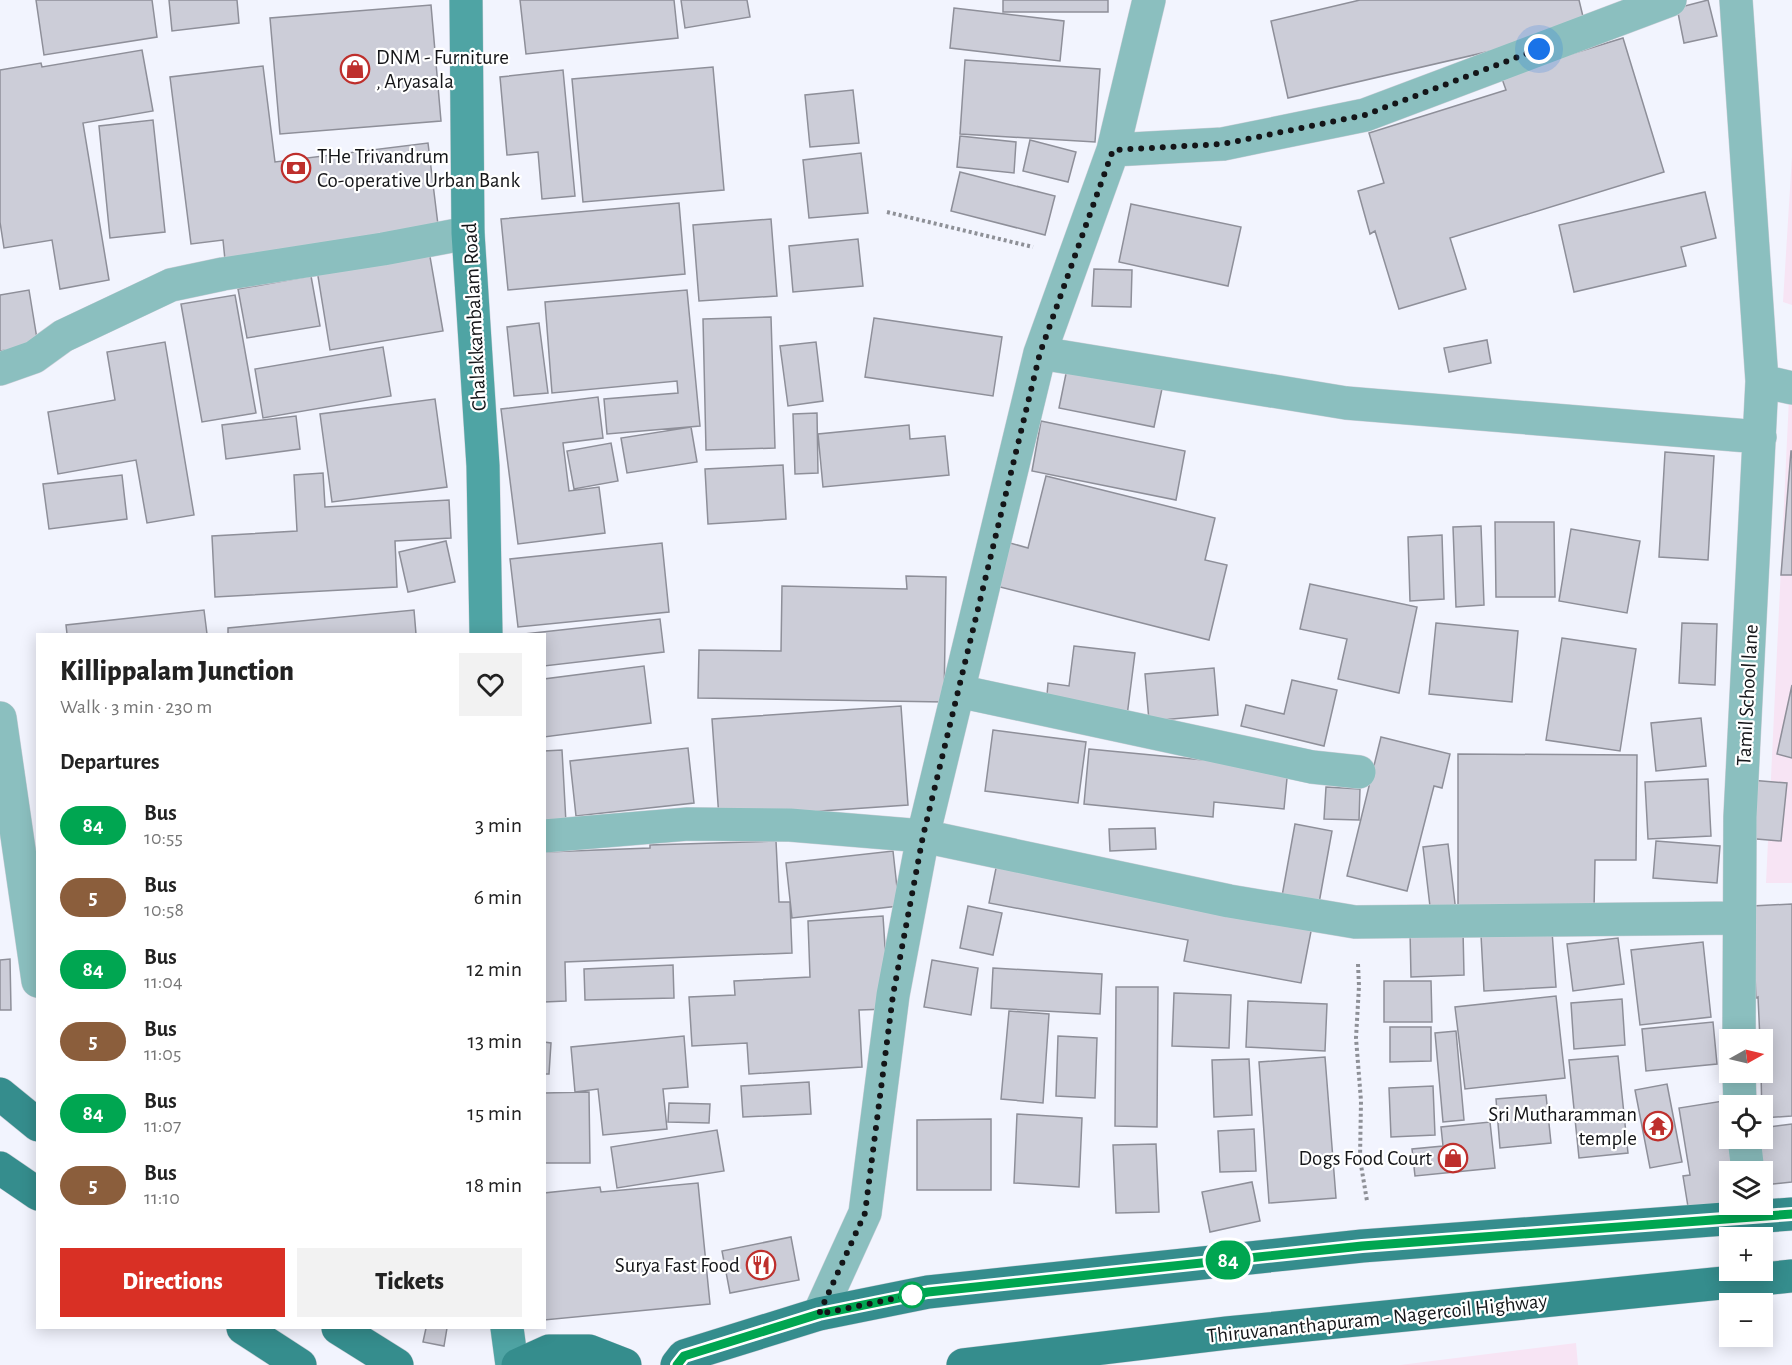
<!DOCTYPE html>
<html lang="en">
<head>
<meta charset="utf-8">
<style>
  :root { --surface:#fff; --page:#f2f2f2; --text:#222; --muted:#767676; --accent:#d93025 }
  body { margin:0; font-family:"Alegreya Sans",sans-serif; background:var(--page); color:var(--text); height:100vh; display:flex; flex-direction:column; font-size:22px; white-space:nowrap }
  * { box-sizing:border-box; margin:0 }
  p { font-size:20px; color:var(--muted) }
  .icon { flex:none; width:33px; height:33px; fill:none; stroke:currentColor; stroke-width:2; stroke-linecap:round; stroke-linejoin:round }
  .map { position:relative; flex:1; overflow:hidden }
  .side { position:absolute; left:36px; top:633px; width:510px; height:696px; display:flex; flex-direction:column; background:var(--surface); border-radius:0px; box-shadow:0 3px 15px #0003 }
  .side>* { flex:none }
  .badge { padding:0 12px; border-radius:20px; font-size:21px; line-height:39px }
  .needle { width:39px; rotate:82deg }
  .buttons { position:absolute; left:1719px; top:1029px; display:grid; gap:12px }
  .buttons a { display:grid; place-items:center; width:54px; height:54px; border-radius:0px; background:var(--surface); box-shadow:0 3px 15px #0003; font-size:30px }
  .you { position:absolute; width:30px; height:30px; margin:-15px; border:4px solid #fff; border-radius:50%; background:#1a73e8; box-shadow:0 0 0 9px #1a73e833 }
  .map>.badge { position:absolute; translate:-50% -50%; box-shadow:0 0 0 3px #fff }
  h2 { padding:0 24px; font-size:22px; line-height:54px }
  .round { display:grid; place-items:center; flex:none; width:63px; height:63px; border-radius:0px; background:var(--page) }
  .summary { display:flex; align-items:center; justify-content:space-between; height:102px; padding:0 24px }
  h1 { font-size:28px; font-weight:800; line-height:45px }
  .cta { display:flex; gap:12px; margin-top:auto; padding:12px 24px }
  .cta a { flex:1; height:69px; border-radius:0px; background:var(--accent); color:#fff; font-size:24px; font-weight:800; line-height:69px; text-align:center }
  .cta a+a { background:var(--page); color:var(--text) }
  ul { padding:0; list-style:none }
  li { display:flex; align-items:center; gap:18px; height:72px; padding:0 24px }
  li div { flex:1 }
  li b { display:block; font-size:22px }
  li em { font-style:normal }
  li .badge { min-width:66px; font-weight:700; text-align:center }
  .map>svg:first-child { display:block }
  .education { fill:#f7e4f4 }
  .building { fill:#cccdd8; stroke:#8e8f99; stroke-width:1.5 }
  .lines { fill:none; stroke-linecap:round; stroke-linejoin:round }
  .street-casing { stroke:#ced0d9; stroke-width:34 }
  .secondary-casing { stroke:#ced0d9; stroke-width:34 }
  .primary-casing { stroke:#ced0d9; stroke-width:34 }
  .path { stroke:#8e9097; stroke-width:4; stroke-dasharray:3 3; stroke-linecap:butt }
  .street { stroke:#8bbfbf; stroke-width:33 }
  .secondary { stroke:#4fa4a4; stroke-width:33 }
  .primary { stroke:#358d8d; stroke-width:33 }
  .line-casing { stroke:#fff; stroke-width:14 }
  .line { stroke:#00a651; stroke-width:9 }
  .walk { stroke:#141518; stroke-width:6; stroke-dasharray:0 10.8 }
  .stop-dot { fill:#fff; stroke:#00a651; stroke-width:3 }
  .labels { text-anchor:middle; stroke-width:4.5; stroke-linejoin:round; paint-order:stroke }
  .poi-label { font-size:21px; fill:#141518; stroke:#fff; text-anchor:end }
  .street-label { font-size:21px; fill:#141518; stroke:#fff }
</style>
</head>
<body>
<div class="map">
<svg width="1792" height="1365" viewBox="0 0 1792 1365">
  <rect width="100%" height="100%" fill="#f2f4fe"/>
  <!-- education -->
  <path class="education" d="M1792 156V305L1783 302Z
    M1789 398H1792V883H1766Z
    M1576 1343 1578 1365H1400Z"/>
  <!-- building -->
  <path class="building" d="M36 0H152L157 37 44 55Z
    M169 0H237L239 23 172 31Z
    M520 0H674L678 38 526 54Z
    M681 0H747L750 17 685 28Z
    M1003 0H1108V12H1003Z
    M1360 0H1579L1586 29 1288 98 1271 21Z
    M1708 0 1717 36 1684 43 1677 8Z
    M431 5 441 121 280 134 270 18Z
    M954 8 1064 21 1060 61 950 48Z
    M1623 38 1664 172 1450 238 1466 289 1399 309 1375 231 1370 234 1358 191 1384 183 1369 133 1506 90 1501 76Z
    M142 50 153 111 83 123 109 280 60 289 52 240 4 248 0 222V70L41 63 42 67Z
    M965 60 1100 69 1095 142 960 134Z
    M263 66 275 162 428 143 439 233 225 260 223 240 191 244 170 77Z
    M713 67 724 190 583 202 572 79Z
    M563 70 575 196 542 199 538 152 507 155 500 77Z
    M853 90 859 143 810 147 805 95Z
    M153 120 165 232 110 238 99 126Z
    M960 136 1016 142 1014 173 957 167Z
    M1030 140 1076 152 1068 182 1023 171Z
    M861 153 868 213 809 218 803 160Z
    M960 172 1055 196 1045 235 951 211Z
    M1705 192 1716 238 1681 247 1686 266 1574 292 1559 225Z
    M679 203 685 274 508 290 501 219Z
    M1131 204 1241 227 1228 286 1119 262Z
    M771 219 777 296 699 301 693 225Z
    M858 239 863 286 793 292 789 246Z
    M429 251 443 331 330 350 317 270Z
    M1094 269 1132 270 1131 307 1092 306Z
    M311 276 320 326 247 338 238 289Z
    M29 290 38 345 0 351V295Z
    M687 290 700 426 607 434 604 399 678 393 677 381 552 393 545 302Z
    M235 295 256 413 202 422 181 304Z
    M771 317 775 448 706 450 703 319Z
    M874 318 1002 337 993 396 865 377Z
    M539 323 548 393 514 396 507 327Z
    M1487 340 1491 363 1449 372 1444 348Z
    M165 342 194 515 147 523 136 460 58 474 48 412 115 400 107 352Z
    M816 342 823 401 788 406 780 346Z
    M383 347 391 396 263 418 255 369Z
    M1069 359 1164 379 1154 427 1059 408Z
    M598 397 603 438 563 443 569 491 599 487 605 533 518 544 501 409Z
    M435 399 447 487 332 502 320 414Z
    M817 413 818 473 795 474 793 414Z
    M296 416 300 449 226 459 222 425Z
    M1041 421 1185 451 1176 500 1032 471Z
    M909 425 910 439 945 436 949 475 823 487 818 434Z
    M691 427 697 462 627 473 621 438Z
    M611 443 618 481 574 489 567 451Z
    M1791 451H1792V575H1781Z
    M1665 452 1714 456 1708 560 1659 557Z
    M783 465 786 519 708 524 705 469Z
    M323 473 325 507 449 500 451 538 395 541 397 587 215 597 212 536 297 531 294 475Z
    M122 475 127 519 49 529 43 484Z
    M1046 476 1215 518 1205 560 1227 565 1209 640 992 585 1003 541 1028 548Z
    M1495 522H1554L1555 597H1496Z
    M1481 526 1484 605 1456 607 1453 527Z
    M1571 529 1640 541 1627 613 1559 601Z
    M1442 535 1444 599 1410 601 1408 537Z
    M446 541 455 582 408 592 399 552Z
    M662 543 669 612 518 627 510 559Z
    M906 576 946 577 944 702 698 698 699 650 781 651 782 586 907 589Z
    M1310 584 1417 607 1399 693 1338 679 1347 639 1300 629Z
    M204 610 207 634H67L66 625Z
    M414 610 416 634H228V628Z
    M660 619 664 652 544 666V634H524Z
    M1436 623 1518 631 1512 702 1429 694Z
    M1682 623 1717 624 1715 685 1679 683Z
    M1562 638 1636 649 1620 751 1546 740Z
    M1074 646 1135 653 1127 716 1046 707 1048 683 1069 686Z
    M644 666 651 723 544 737V679Z
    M1214 668 1218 715 1149 721 1145 674Z
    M1292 680 1337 690 1324 746 1241 726 1246 705 1284 714Z
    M1792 685V758L1777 754Z
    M901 706 908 805 719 818 712 719Z
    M1701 718 1706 766 1656 771 1651 723Z
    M993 730 1086 742 1078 803 985 791Z
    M1381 737 1450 754 1442 788 1434 786 1407 891 1347 876Z
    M688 748 694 803 576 816 570 761Z
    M1089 749 1288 768 1284 809 1214 802 1213 817 1084 804Z
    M562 750 566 823 544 825V751Z
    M1458 754 1637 755 1636 860H1595L1594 910 1458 909Z
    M1708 779 1711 836 1648 839 1645 782Z
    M1750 780 1787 783 1781 841 1745 838Z
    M1326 787 1360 789 1359 820 1324 819Z
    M1295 824 1332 831 1319 903 1282 896Z
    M1155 828 1156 849 1110 851 1109 829Z
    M776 841 779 902H790L792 953 565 962 566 1001 544 1002V852L650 848V845Z
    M1656 841 1720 846 1717 883 1653 878Z
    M1448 844 1456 912 1431 915 1423 847Z
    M893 851 899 906 792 918 786 863Z
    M997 863 1313 921 1301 983 1184 961 1188 940 989 903Z
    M1792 904V1116L1762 1118 1761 1072H1762V1040H1760L1758 997 1756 998 1752 906Z
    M968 906 1002 913 993 955 960 948Z
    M883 916 889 1009 859 1010 862 1067 749 1074 747 1043 692 1046 689 997 735 995 734 981 810 977 808 921Z
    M1463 930 1464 975 1411 977 1410 931Z
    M1552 931 1556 987 1484 991 1481 935Z
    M1618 938 1624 984 1573 991 1567 944Z
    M1703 942 1711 1017 1640 1025 1631 950Z
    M10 959 11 1010H0V960Z
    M932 960 978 968 971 1015 924 1007Z
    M673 965 674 998 585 1000 584 969Z
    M993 968 1102 974 1100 1014 991 1008Z
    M1384 981H1431L1432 1022H1384Z
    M1116 987H1158L1157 1127 1115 1126Z
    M1174 993 1231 995 1229 1048 1172 1046Z
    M1556 996 1565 1078 1465 1089 1455 1007Z
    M1622 999 1625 1045 1574 1049 1571 1003Z
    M1248 1001 1327 1004 1325 1051 1246 1047Z
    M1009 1011 1049 1014 1043 1103 1001 1099Z
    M1713 1022 1717 1064 1646 1071 1642 1029Z
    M1390 1027H1431V1061L1390 1062Z
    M1456 1031 1464 1120 1443 1122 1435 1033Z
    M684 1036 688 1087 663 1089 667 1129 603 1135 598 1089 575 1092 571 1047Z
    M1058 1036 1097 1038 1095 1098 1056 1096Z
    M544 1042 551 1043 549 1074H544Z
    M1618 1056 1628 1153 1579 1158 1569 1060Z
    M1325 1057 1336 1198 1269 1203 1259 1062Z
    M1249 1059 1252 1115 1214 1117 1212 1060Z
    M809 1082 811 1114 743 1117 741 1086Z
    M1667 1084 1682 1162 1650 1168 1635 1090Z
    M1433 1086 1435 1135 1391 1137 1389 1088Z
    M589 1092 590 1163H544V1093Z
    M1546 1095 1551 1143 1500 1148 1496 1099Z
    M1723 1101 1735 1172H1730V1204L1690 1219 1683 1176 1690 1175 1679 1108Z
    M669 1103 710 1104 709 1123 668 1122Z
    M1017 1114 1082 1118 1079 1187 1014 1183Z
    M991 1119V1190H917V1120Z
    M1490 1122 1495 1168 1415 1176 1412 1149 1443 1146 1441 1127Z
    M1792 1124V1182L1764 1185 1758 1138H1762V1128Z
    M1254 1129 1256 1171 1220 1172 1218 1131Z
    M717 1130 724 1171 617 1188 611 1147Z
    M1156 1144 1159 1212 1116 1213 1113 1145Z
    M1252 1182 1260 1221 1210 1232 1202 1192Z
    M698 1183 710 1304 544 1320V1193L600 1187 601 1192Z
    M791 1237 799 1280 730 1293 722 1251Z
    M426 1328H447L444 1346 423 1342Z"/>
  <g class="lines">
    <!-- street casing -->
    <g class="street-casing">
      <path id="street" d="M1736 0 1762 381
        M1113 150 1223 144 1365 115 1670 0
        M1040 353 1346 403 1760 437
        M0 369 34 357 63 336 171 285 223 274 383 249 468 233
        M958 691 1312 767 1359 772
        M0 718 38 981
        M544 836 688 824 790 825 923 836 1229 901 1355 922 1739 918
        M1739 1040 1740 817 1762 381 1792 388
        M1739 1072 1740 1106
        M1744 1138 1748 1172
        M819 1314 865 1213 893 995 923 836 1040 353 1113 150 1149 0"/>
    </g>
    <!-- secondary casing -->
    <g class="secondary-casing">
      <path id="secondary" d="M466 0 468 233 483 466 486 634
        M507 1328 512 1365"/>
    </g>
    <!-- primary casing -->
    <g class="primary-casing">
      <path id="primary" d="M0 1094 38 1125
        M0 1168 38 1194
        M243 1328 300 1365
        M338 1328 397 1365
        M518 1365 549 1351H589L625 1365
        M677 1365 684 1356 819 1314 928 1292 1362 1246 1792 1214
        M963 1365 1227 1333 1792 1276"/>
    </g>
    <!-- path -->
    <path class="path" d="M887 212 1033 247
      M1358 964 1359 986 1356 1038 1361 1101 1360 1159 1367 1201"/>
    <!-- street -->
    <use href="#street" class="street"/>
    <!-- secondary -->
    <use href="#secondary" class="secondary"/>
    <!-- primary -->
    <use href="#primary" class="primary"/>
  </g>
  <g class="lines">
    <!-- line casing -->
    <g class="line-casing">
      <path id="line" d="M677 1365 684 1356 819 1314 928 1292 1362 1246 1792 1214"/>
    </g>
    <!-- line -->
    <use href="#line" class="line"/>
    <!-- walk -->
    <path class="walk" d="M912 1295 819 1314 865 1213 893 995 923 836 1040 353 1113 150 1223 144 1365 115 1539 49"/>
  </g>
  <!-- icons -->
  <defs>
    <g id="shop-ring" transform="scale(1.5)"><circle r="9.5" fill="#fff" stroke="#be2f2c" stroke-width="1.5"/><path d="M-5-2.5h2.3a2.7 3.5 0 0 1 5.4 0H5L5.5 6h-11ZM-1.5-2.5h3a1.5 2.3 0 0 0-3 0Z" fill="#be2f2c"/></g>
    <g id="bank-ring" transform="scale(1.5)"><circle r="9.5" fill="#fff" stroke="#be2f2c" stroke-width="1.5"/><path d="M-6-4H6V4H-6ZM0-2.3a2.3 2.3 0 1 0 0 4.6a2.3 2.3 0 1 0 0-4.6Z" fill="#be2f2c"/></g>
    <g id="temple-ring" transform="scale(1.5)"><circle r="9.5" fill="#fff" stroke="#be2f2c" stroke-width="1.5"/><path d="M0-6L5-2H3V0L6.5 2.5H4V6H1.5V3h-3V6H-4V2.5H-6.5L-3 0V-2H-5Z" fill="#be2f2c"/></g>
    <g id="restaurant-ring" transform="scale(1.5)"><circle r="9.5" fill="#fff" stroke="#be2f2c" stroke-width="1.5"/><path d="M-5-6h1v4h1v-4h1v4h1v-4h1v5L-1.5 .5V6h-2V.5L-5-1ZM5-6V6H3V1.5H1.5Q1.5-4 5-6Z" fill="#be2f2c"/></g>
  </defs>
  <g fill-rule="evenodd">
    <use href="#shop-ring" x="355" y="69"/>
    <use href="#bank-ring" x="296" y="168"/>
    <use href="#temple-ring" x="1658" y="1126"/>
    <use href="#shop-ring" x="1453" y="1158"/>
    <use href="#restaurant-ring" x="761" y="1265"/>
  </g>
  <!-- markers -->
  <circle class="stop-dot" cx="912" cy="1295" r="12"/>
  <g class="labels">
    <!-- poi labels -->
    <g class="poi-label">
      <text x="376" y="64" text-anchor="start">DNM - Furniture<tspan x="376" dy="24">, Aryasala</tspan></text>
      <text x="317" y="163" text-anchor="start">THe Trivandrum<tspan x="317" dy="24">Co-operative Urban Bank</tspan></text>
      <text x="1637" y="1121">Sri Mutharamman<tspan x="1637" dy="24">temple</tspan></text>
      <text x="1432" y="1165">Dogs Food Court</text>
      <text x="740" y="1272">Surya Fast Food</text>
    </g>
    <!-- street labels -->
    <g class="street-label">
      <text transform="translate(474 317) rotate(-93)" y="7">Chalakkambalam Road</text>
      <text transform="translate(1747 695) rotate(-87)" y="7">Tamil School lane</text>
      <text transform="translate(1377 1318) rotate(-6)" y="7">Thiruvananthapuram - Nagercoil Highway</text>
    </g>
  </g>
</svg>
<div class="buttons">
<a><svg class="needle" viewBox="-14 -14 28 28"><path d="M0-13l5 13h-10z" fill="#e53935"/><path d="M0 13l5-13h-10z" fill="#767676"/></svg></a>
<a><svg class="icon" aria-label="locate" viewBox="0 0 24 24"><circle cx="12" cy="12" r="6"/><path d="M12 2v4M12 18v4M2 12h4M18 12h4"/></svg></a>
<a><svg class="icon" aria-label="layers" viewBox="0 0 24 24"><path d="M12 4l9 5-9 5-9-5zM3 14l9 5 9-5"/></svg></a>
<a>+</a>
<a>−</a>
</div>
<div class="you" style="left:1539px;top:49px"></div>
<b class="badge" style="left:1228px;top:1260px;background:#00a651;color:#fff">84</b>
<section class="side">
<div class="summary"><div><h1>Killippalam Junction</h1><p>Walk · 3 min · 230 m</p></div><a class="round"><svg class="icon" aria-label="heart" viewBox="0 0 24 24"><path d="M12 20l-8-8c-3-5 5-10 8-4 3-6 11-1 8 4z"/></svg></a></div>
<h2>Departures</h2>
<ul>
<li><span class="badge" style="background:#00a651;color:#fff">84</span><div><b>Bus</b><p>10:55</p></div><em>3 min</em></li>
<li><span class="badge" style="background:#8b5e3c;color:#fff">5</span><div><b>Bus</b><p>10:58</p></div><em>6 min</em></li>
<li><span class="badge" style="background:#00a651;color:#fff">84</span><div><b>Bus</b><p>11:04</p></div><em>12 min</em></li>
<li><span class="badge" style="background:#8b5e3c;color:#fff">5</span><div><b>Bus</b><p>11:05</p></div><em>13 min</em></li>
<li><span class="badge" style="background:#00a651;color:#fff">84</span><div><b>Bus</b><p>11:07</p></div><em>15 min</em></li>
<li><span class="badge" style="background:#8b5e3c;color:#fff">5</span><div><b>Bus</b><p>11:10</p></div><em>18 min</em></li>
</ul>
<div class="cta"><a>Directions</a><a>Tickets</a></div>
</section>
</div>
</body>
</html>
